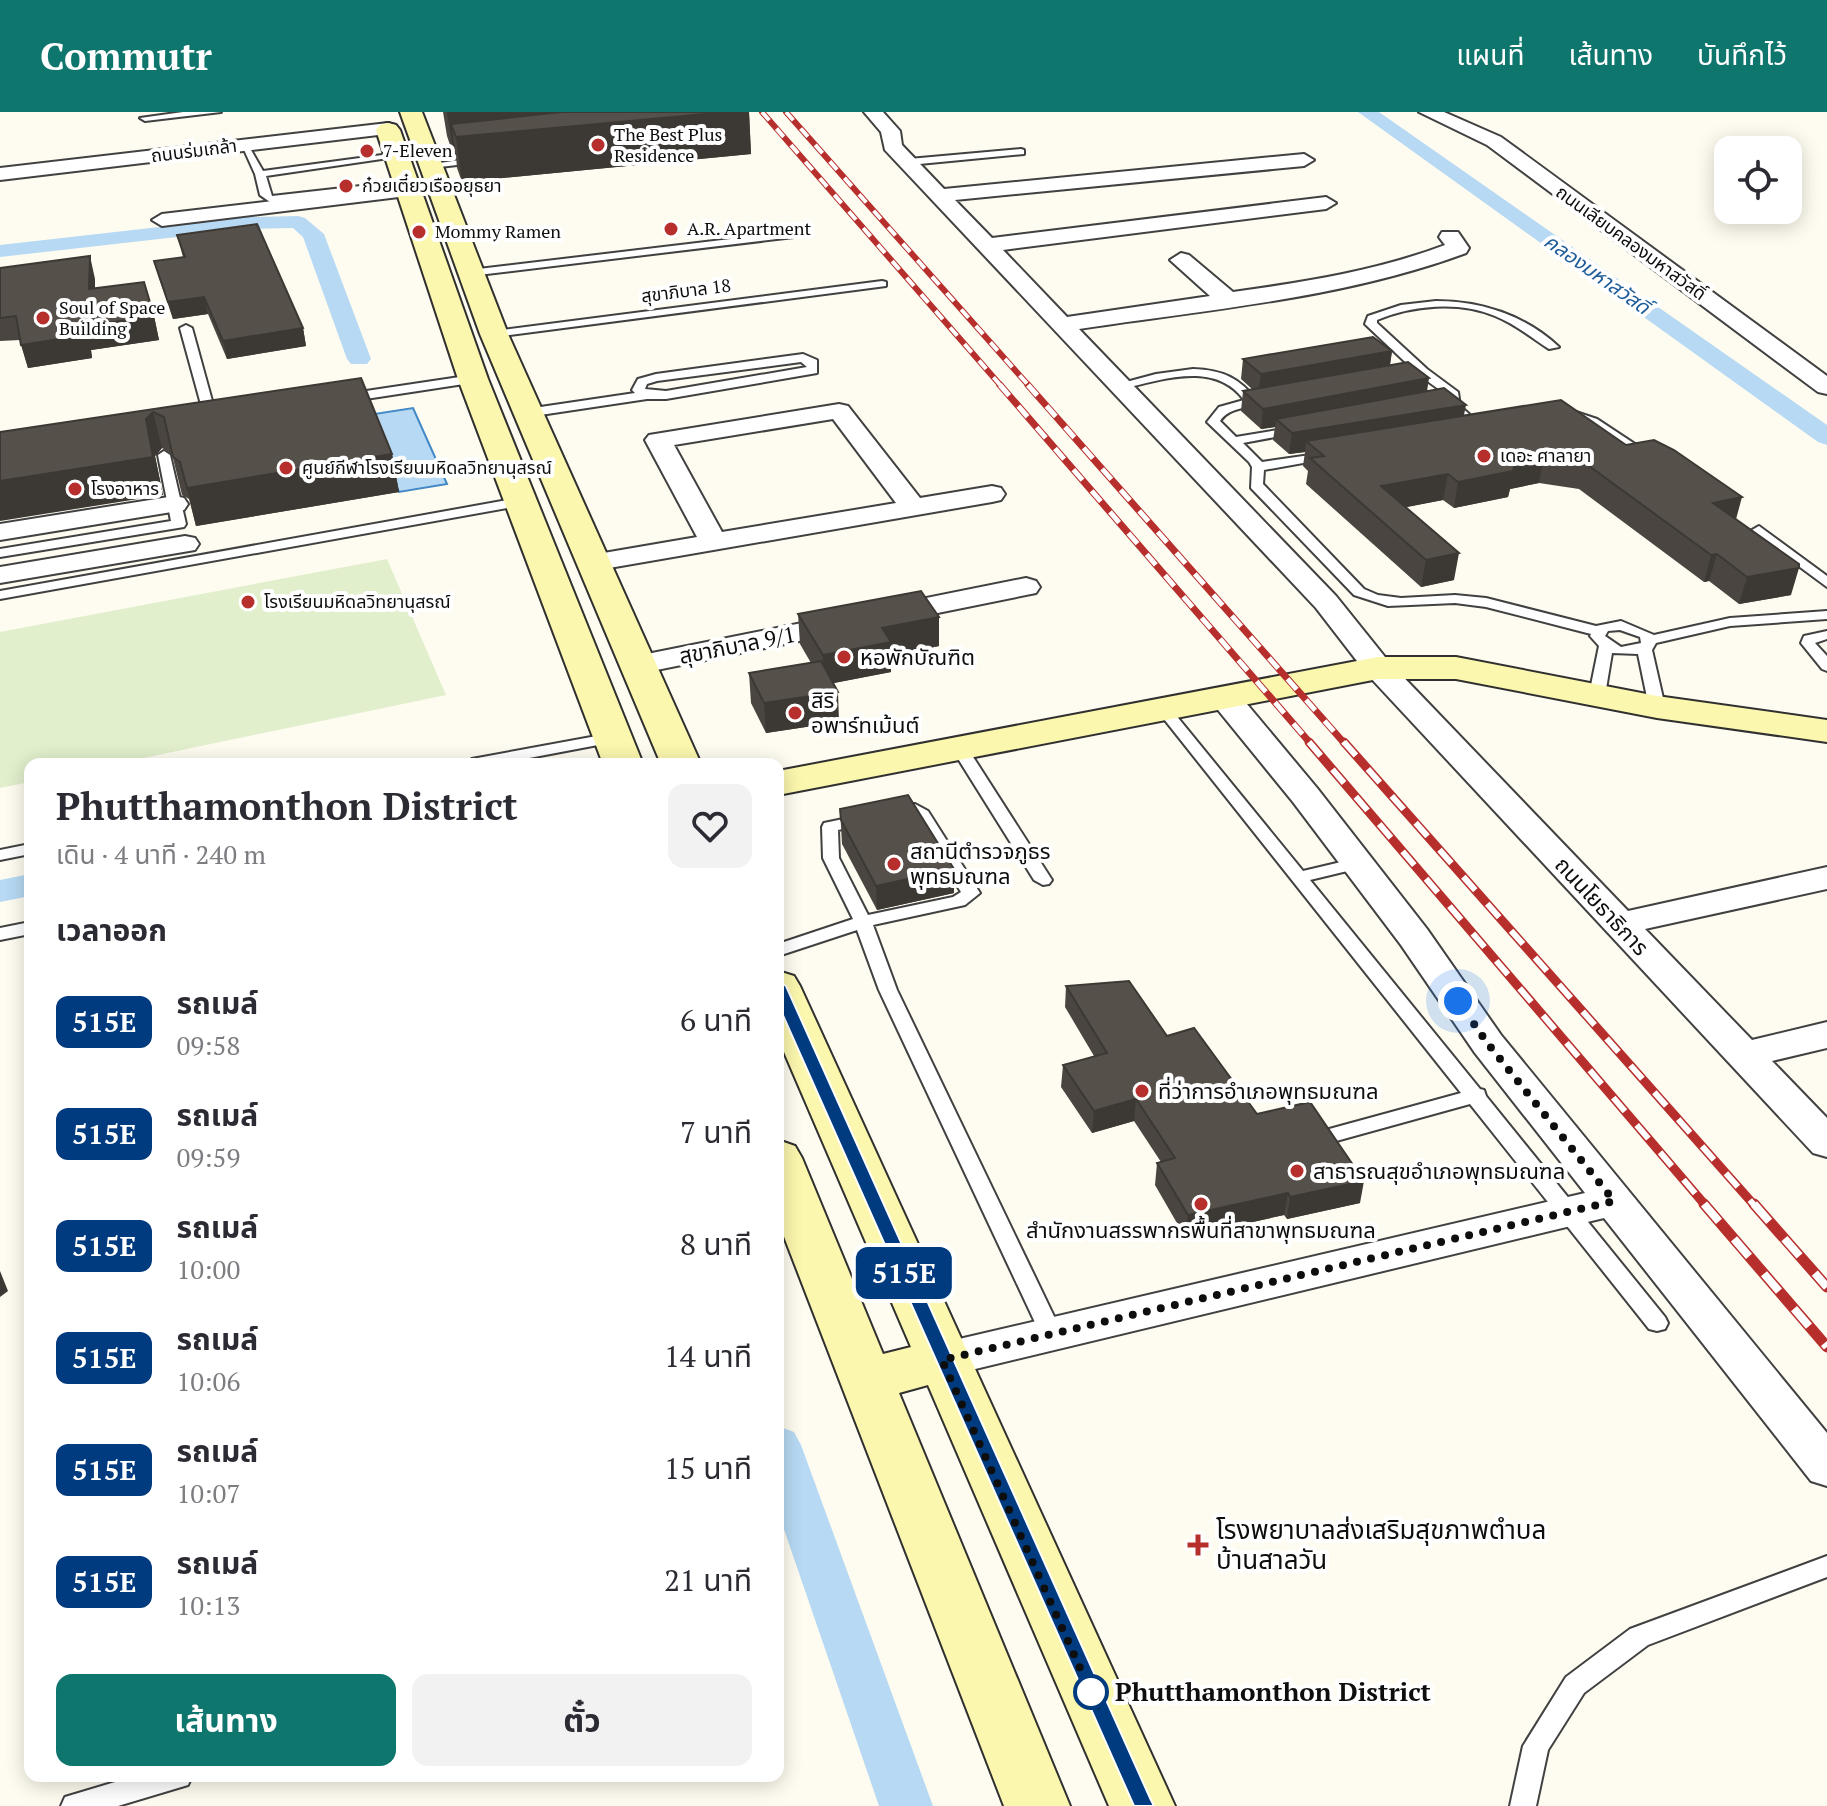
<!DOCTYPE html>
<html lang="th">
<head>
<meta charset="utf-8">
<style>
  :root { --surface:#fff; --page:#f2f2f3; --text:#2b2b33; --muted:#7c7c81; --accent:#0f766e }
  body { margin:0; font-family:"PT Serif","Noto Sans Thai",serif; background:var(--page); color:var(--text); height:100vh; display:flex; flex-direction:column; font-size:30px; white-space:nowrap }
  * { box-sizing:border-box; margin:0 }
  p { font-size:26px; color:var(--muted) }
  .icon { flex:none; width:44px; height:44px; fill:none; stroke:currentColor; stroke-width:2; stroke-linecap:round; stroke-linejoin:round }
  .map { position:relative; flex:1; overflow:hidden }
  .panel { position:absolute; left:24px; top:646px; width:760px; height:1024px; display:flex; flex-direction:column; background:var(--surface); border-radius:16px; box-shadow:0 4px 20px #0003 }
  .panel>* { flex:none }
  .badge { padding:0 16px; border-radius:12px; font-size:28px; line-height:52px }
  .tools { position:absolute; left:1714px; top:24px; display:grid; gap:16px }
  .tools a { display:grid; place-items:center; width:88px; height:88px; border-radius:16px; background:var(--surface); box-shadow:0 4px 20px #0003; font-size:40px }
  .you { position:absolute; width:40px; height:40px; margin:-20px; border:6px solid #fff; border-radius:50%; background:#1a73e8; box-shadow:0 0 0 12px #1a73e833 }
  .map>.badge { position:absolute; translate:-50% -50%; box-shadow:0 0 0 4px #fff }
  h2 { padding:0 32px; font-size:30px; line-height:72px }
  .round { display:grid; place-items:center; flex:none; width:84px; height:84px; border-radius:16px; background:var(--page) }
  .summary { display:flex; align-items:center; justify-content:space-between; height:136px; padding:0 32px }
  h1 { font-size:38px; font-weight:700; line-height:60px }
  .action { display:flex; gap:16px; margin-top:auto; padding:16px 32px }
  .action a { flex:1; height:92px; border-radius:16px; background:var(--accent); color:#fff; font-size:32px; font-weight:700; line-height:92px; text-align:center }
  .action a+a { background:var(--page); color:var(--text) }
  ul { padding:0; list-style:none }
  li { display:flex; align-items:center; gap:24px; height:112px; padding:0 32px }
  li div { flex:1 }
  li b { display:block; font-size:30px }
  li em { font-style:normal }
  li .badge { min-width:88px; font-weight:700; text-align:center }
  header { display:flex; align-items:center; gap:48px; box-sizing:border-box; height:112px; padding:0 40px; background:var(--accent); color:#fff }
  header strong { font-size:38px }
  nav { display:flex; gap:44px; margin-inline-start:auto; font-size:28px }
  .map>svg:first-child { display:block }
  .pitch { fill:#e1efcc }
  .water { fill:#b7d9f3; stroke:#4289c6; stroke-width:2 }
  .lines { fill:none; stroke-linecap:round; stroke-linejoin:round }
  .canal { fill:#b7d9f3; fill-rule:evenodd }
  .lane-casing { stroke:#414141; stroke-width:4 }
  .street-casing { stroke:#414141; stroke-width:4 }
  .secondary-casing { stroke:#303030; stroke-width:4 }
  .lane { fill:#fff; fill-rule:evenodd }
  .street { fill:#fff; fill-rule:evenodd }
  .secondary { fill:#fbf7ae; fill-rule:evenodd }
  .rail-far3-casing { stroke:#b72f2d; stroke-width:6 }
  .rail-far2-casing { stroke:#b72f2d; stroke-width:7 }
  .rail-far1-casing { stroke:#b72f2d; stroke-width:9 }
  .rail-casing { stroke:#b72f2d; stroke-width:11 }
  .rail-far3 { stroke:#fff; stroke-width:4; stroke-dasharray:11; stroke-linecap:butt }
  .rail-far2 { stroke:#fff; stroke-width:5; stroke-dasharray:14; stroke-linecap:butt }
  .rail-far1 { stroke:#fff; stroke-width:6; stroke-dasharray:18; stroke-linecap:butt }
  .rail { stroke:#fff; stroke-width:8; stroke-dasharray:23; stroke-linecap:butt }
  .wall { fill:#4a4540 }
  .shaded-wall { fill:#3c3834 }
  .building { fill:#56504b; stroke:#3c3834; stroke-width:2 }
  .line { fill:#003b80; stroke:#fff; stroke-width:2 }
  .walk { stroke:#0e0e0e; stroke-width:8; stroke-dasharray:0 14.4 }
  .poi-dot { fill:#b72f2d; stroke:#fff; stroke-width:3 }
  .stop-dot { fill:#fff; stroke:#003b80; stroke-width:4 }
  .labels { text-anchor:middle; stroke-width:8; stroke-linejoin:round; paint-order:stroke }
  .far-poi-label { font-size:18px; fill:#0e0e0e; stroke:#fff; text-anchor:start }
  .far-street-label { font-size:18px; fill:#0e0e0e; stroke:#fff }
  .far-water-label { font-size:20px; font-style:italic; fill:#1e5c99; stroke:#fff }
  .street-label { font-size:22px; fill:#0e0e0e; stroke:#fff }
  .poi-label { font-size:22px; fill:#0e0e0e; stroke:#fff; text-anchor:start }
  .near-poi-label { font-size:26px; fill:#0e0e0e; stroke:#fff; text-anchor:start }
  .near-stop-label { font-size:26px; font-weight:bold; fill:#0e0e0e; stroke:#fff; text-anchor:start }
</style>
</head>
<body>
<header>
<strong>Commutr</strong>
<nav><a>แผนที่</a><a>เส้นทาง</a><a>บันทึกไว้</a></nav>
</header>
<div class="map">
<svg width="1827" height="1694" viewBox="0 0 1827 1694">
  <rect width="100%" height="100%" fill="#fefcf0"/>
  <!-- pitch -->
  <path class="pitch" d="M387 447 446 583 115 652H30V670L0 676V520Z"/>
  <!-- water -->
  <path class="water" d="M413 296 447 372 399 380 368 303Z"/>
  <g class="lines">
    <!-- canal -->
    <path class="canal" d="M1358 0H1379L1827 313V333L1818 330Z
      M298 104 305 106 324 122 371 247 367 252H351L347 247 303 125 293 116 248 117 0 145V133L248 105Z
      M30 762V784L0 790V768Z
      M778 1314 794 1320 801 1333 933 1694H879L778 1400Z"/>
    <!-- lane casing -->
    <g class="lane-casing">
      <path id="lane" d="M183 0H221L145 9 140 6Z
        M241 31H247L263 59 397 41 402 44 266 64 272 84 405 69 410 72 405 75 270 90 260 83 255 62Z
        M1021 37 1024 38V42L909 53 904 50 909 47Z
        M480 45 485 48 483 50 431 56 426 53Z
        M790 120 794 121V125L470 164 464 161 470 158Z
        M882 169 886 170V174L494 225 488 222 494 219Z
        M1436 189C1481 189 1525 203 1559 235L1549 237C1532 226 1515 212 1495 204 1459 189 1413 193 1377 208V211L1427 257 1458 280 1460 294 1469 302 1459 305 1448 295V284L1419 263 1365 212 1368 204 1401 193Z
        M186 213 192 216 217 307 215 310 205 307 180 216Z
        M803 242 817 248V261L666 287H647L527 305 521 301 527 297 635 281 632 278 638 267 656 262ZM801 250 807 255 666 279 645 277 647 272 657 269Z
        M1193 257C1223 258 1240 266 1258 290 1246 298 1229 295 1220 309L1236 325 1302 314V320L1243 331 1262 350 1331 340V346L1264 358 1263 372 1364 477 1378 483 1401 486 1455 483 1486 486 1596 514 1621 509 1654 523 1730 506 1827 499V507L1730 514 1656 531 1652 538 1665 595 1657 600 1649 595 1638 542 1612 541 1605 583 1597 588 1592 586 1589 583 1599 534 1590 524 1591 522 1486 495 1455 491 1388 494 1354 483 1251 376 1252 355 1249 350 1207 310 1219 295 1244 288C1215 248 1162 268 1121 277L1115 273 1156 262ZM1620 518 1640 525 1641 531 1621 535 1605 524 1608 519Z
        M473 263 479 267 477 270 346 290 340 286 346 282Z
        M1576 300 1597 307 1653 344 1642 347 1589 313 1572 307V301Z
        M164 339 170 343 186 412 184 415 0 445V437L171 409 158 343Z
        M519 386 526 390 524 393 0 487V479Z
        M1759 414 1827 464V475L1754 421 1752 418Z
        M1827 519V527L1815 531 1827 544V559L1822 557 1801 531 1804 524Z
        M1165 594 1170 596 1303 759 1358 746 1364 747 1367 751 1364 755 1310 768 1480 977 1484 978 1486 984 1665 1205 1668 1211 1665 1217 1657 1219 1649 1217 1470 992 1329 1031 1322 1029 1319 1024 1322 1019 1461 981 1160 602 1157 599 1160 596Z
        M613 621 621 626 619 629 498 652H464L472 647Z
        M960 632 968 637 1052 768 1049 772 1043 773 1034 768 952 637Z
        M915 692 928 699 980 781 965 793 873 813 897 878 1062 1221 1059 1227 1051 1229 1043 1227 1040 1221 879 878 857 818 778 844V832L853 807 823 746 822 715 824 711ZM912 703 961 780 953 785 868 803 839 746 838 718Z
        M30 732V742L0 748V738Z
        M30 810V822L0 828V816Z
        M1827 1444V1465L1648 1533 1584 1581 1548 1638 1536 1694H1510L1523 1634 1566 1565 1630 1517Z
        M135 1664H192L188 1673 118 1694H61L65 1685Z"/>
    </g>
    <!-- street casing -->
    <g class="street-casing">
      <path id="street" d="M864 0H883L900 19 902 33 944 77 1304 42 1314 48 1304 54 955 88 992 126 1326 85 1336 91 1326 97 1003 138 1067 205 1210 184 1170 148 1181 141 1189 143 1233 180C1305 170 1376 159 1445 133L1439 125 1442 120H1458L1469 136 1466 141C1342 187 1209 197 1079 217L1336 484 1389 550 1628 799 1827 755V777L1645 817 1752 928 1827 910V936L1772 949 1827 1006V1045L1813 1041 1367 562 1316 496 885 38 881 20Z
        M1419 0H1444L1501 25 1827 264V282L1818 280 1487 33Z
        M388 11 395 13 398 17 395 21 0 68V56Z
        M408 73 415 75 418 79 415 83 162 114 152 108 162 102Z
        M839 292 848 294 920 386 992 374 1001 376 1005 382 1001 388 992 390 592 459 582 457 578 451 582 445 592 443 697 425 645 328 649 323ZM833 307 896 391 722 420 674 333Z
        M175 384 184 386 188 392 184 398 0 428V412Z
        M185 424 195 426 199 432 195 438 0 471V455Z
        M1026 466 1036 469 1040 475 1036 481 637 562 626 559 622 553 626 547 637 544Z
        M1225 577 1236 579 1317 676 1427 817 1501 923 1827 1321V1374L1811 1369 1604 1106 942 1265 926 1260 920 1248 926 1236 942 1231 1585 1081 1475 941 1401 833 1293 690 1214 593 1210 586 1214 579Z"/>
    </g>
    <!-- secondary casing -->
    <g class="secondary-casing">
      <path id="secondary" d="M400 0H422L508 222 701 652H661L480 222Z
        M388 11 396 13 400 18 488 267 643 652H603L458 267 376 18 380 13Z
        M1378 545H1456L1657 584 1827 608V630L1657 606 1456 567H1378L778 683V659Z
        M778 859 794 864 800 874 1175 1694H1109L928 1273 899 1281 1070 1694H1004L778 1109V1028L795 1034 802 1046 883 1242 911 1235 778 926Z"/>
    </g>
    <!-- lane -->
    <use href="#lane" class="lane"/>
    <!-- street -->
    <use href="#street" class="street"/>
    <!-- secondary -->
    <use href="#secondary" class="secondary"/>
    <!-- rail-far3 casing -->
    <g class="rail-far3-casing">
      <path id="rail-far3" d="M762 0 1002 275
        M786 0 1030 275"/>
    </g>
    <!-- rail-far2 casing -->
    <g class="rail-far2-casing">
      <path id="rail-far2" d="M1000 273 1311 632
        M1028 273 1345 632"/>
    </g>
    <!-- rail-far1 casing -->
    <g class="rail-far1-casing">
      <path id="rail-far1" d="M1309 630 1706 1094
        M1344 630 1755 1094"/>
    </g>
    <!-- rail casing -->
    <g class="rail-casing">
      <path id="rail" d="M1704 1092 1827 1235
        M1754 1092 1827 1175"/>
    </g>
    <!-- rail-far3 -->
    <use href="#rail-far3" class="rail-far3"/>
    <!-- rail-far2 -->
    <use href="#rail-far2" class="rail-far2"/>
    <!-- rail-far1 -->
    <use href="#rail-far1" class="rail-far1"/>
    <!-- rail -->
    <use href="#rail" class="rail"/>
  </g>
  <!-- wall -->
  <path class="wall" d="M443 0H749L751 42 462 70 457 56 456 44 454 45 447 24Z
    M177 123 303 216 306 234 227 247 208 202 173 207 159 166 154 149 183 145Z
    M0 156 95 167V176L154 204 159 228 91 238 92 246 28 256 20 228 0 229Z
    M1392 239 1390 253 1464 303 1626 333 1736 407 1791 483 1739 492 1709 469 1704 470 1579 377 1539 371 1510 377 1508 385 1454 396 1443 388 1405 395 1454 468 1421 475 1306 372 1308 359 1303 354 1305 340 1289 342 1273 328 1275 315 1261 317 1241 299 1243 279 1252 277 1241 267 1243 247Z
    M361 266 392 342 399 380 196 414 189 387 182 383 172 342 162 336 155 344 163 383 0 320Z
    M798 502 939 534 891 544V560L833 571 839 610 766 621 751 591 749 561 811 551 800 532Z
    M840 697 954 781 877 798 842 732Z
    M1066 874 1167 924 1360 1091 1287 1107 1284 1103 1185 1125 1155 1073 1157 1051 1161 1050 1134 1009 1092 1021 1061 975 1063 953 1094 944 1065 895Z"/>
  <!-- shaded-wall -->
  <path class="shaded-wall" d="M447 0H749L751 42 462 70 456 25 451 12 456 44 454 45Z
    M90 144 95 167V200L89 177Z
    M204 185 208 202 173 207 168 190Z
    M154 204 159 228 91 238 92 246 28 256 21 233 85 214Z
    M303 216 306 234 227 247 223 229Z
    M1392 239 1389 259 1258 282 1261 262Z
    M1429 266 1426 286 1276 307 1275 315 1261 317 1263 297Z
    M1466 293 1462 313 1306 329 1305 340 1289 342 1292 321Z
    M153 300 162 336 155 344 163 383 0 409V369L146 307Z
    M392 342 399 380 196 414 187 376Z
    M1544 345 1539 371 1510 377 1508 385 1454 396 1458 370 1515 351Z
    M1448 362 1443 388 1377 401 1381 374Z
    M1742 385 1735 411 1713 391Z
    M1459 441 1454 468 1421 475 1426 448Z
    M1717 442 1709 469 1704 470 1711 443Z
    M1799 456 1791 483 1739 492 1747 465Z
    M939 505V534L891 544V560L824 573 823 543 882 516Z
    M838 580 839 610 766 621 764 591Z
    M954 757V781L877 798 876 774Z
    M1136 987 1134 1009 1092 1021 1094 999Z
    M1364 1069 1360 1091 1287 1107 1290 1085Z
    M1288 1081 1284 1103 1185 1125 1188 1103Z
    M0 1159 8 1179 0 1185Z"/>
  <!-- building -->
  <path class="building" d="M562 0H727L456 25 451 12Z
    M257 112 303 216 223 229 204 185 168 190 154 149 185 145 177 123Z
    M90 144 89 177 144 170 154 204 85 214 86 223 21 233 16 204 0 206V156Z
    M1373 225 1392 239 1261 262 1243 247Z
    M1408 250 1429 266 1263 297 1243 279Z
    M361 266 392 342 187 376 180 350 173 345 164 305 153 300 146 307 153 345 0 369V320Z
    M1444 276 1466 293 1292 321 1276 307Z
    M1561 288 1626 333 1654 328 1674 338 1742 385 1713 391 1799 452V456L1747 465 1717 442 1711 443 1585 351 1544 345 1515 351 1513 359 1458 370 1448 362 1381 374 1459 441 1426 448 1310 346 1324 344 1306 329Z
    M921 479 939 505 882 516 891 530 823 543 798 502Z
    M821 549 838 580 764 591 749 561Z
    M908 683 954 757 876 774 841 708 840 697Z
    M1129 869 1167 924 1194 916 1257 1002 1310 990 1364 1069 1290 1085 1288 1081 1188 1103 1157 1051 1175 1046 1136 987 1094 999 1063 953 1107 941 1066 874Z"/>
  <!-- line -->
  <path class="line" d="M778 868 786 874 1150 1686 1154 1694H1134L770 874Z"/>
  <g class="lines">
    <!-- walk -->
    <path class="walk" d="M1091 1580 1097 1594 942 1248 1614 1089 1488 932 1458 889"/>
  </g>
  <!-- markers -->
  <g class="poi-dot">
    <circle cx="598" cy="33" r="8"/>
    <circle cx="367" cy="39" r="8"/>
    <circle cx="346" cy="74" r="8"/>
    <circle cx="671" cy="117" r="8"/>
    <circle cx="419" cy="120" r="8"/>
    <circle cx="43" cy="206" r="8"/>
    <circle cx="1484" cy="344" r="8"/>
    <circle cx="286" cy="356" r="8"/>
    <circle cx="75" cy="377" r="8"/>
    <circle cx="248" cy="490" r="8"/>
    <circle cx="844" cy="545" r="8"/>
    <circle cx="795" cy="601" r="8"/>
    <circle cx="894" cy="752" r="8"/>
    <circle cx="1142" cy="979" r="8"/>
    <circle cx="1297" cy="1059" r="8"/>
    <circle cx="1201" cy="1092" r="8"/>
    <path d="M1194 1421h8v8h8v8h-8v8h-8v-8h-8v-8h8z"/>
  </g>
  <circle class="stop-dot" cx="1091" cy="1580" r="16"/>
  <g class="labels">
    <!-- far-poi labels -->
    <g class="far-poi-label">
      <text x="614" y="29">The Best Plus<tspan x="614" dy="21">Residence</tspan></text>
      <text x="383" y="45">7-Eleven</text>
      <text x="362" y="80">ก๋วยเตี๋ยวเรืออยุธยา</text>
      <text x="687" y="123">A.R. Apartment</text>
      <text x="435" y="126">Mommy Ramen</text>
      <text x="59" y="202">Soul of Space<tspan x="59" dy="21">Building</tspan></text>
      <text x="1500" y="350">เดอะ ศาลายา</text>
      <text x="302" y="362">ศูนย์กีฬาโรงเรียนมหิดลวิทยานุสรณ์</text>
      <text x="91" y="383">โรงอาหาร</text>
      <text x="264" y="496">โรงเรียนมหิดลวิทยานุสรณ์</text>
    </g>
    <!-- far-street labels -->
    <g class="far-street-label">
      <text transform="translate(194 39) rotate(-7)" y="6">ถนนร่มเกล้า</text>
      <text transform="translate(1631 131) rotate(36)" y="6">ถนนเลียบคลองมหาสวัสดิ์</text>
      <text transform="translate(686 179) rotate(-7)" y="6">สุขาภิบาล 18</text>
    </g>
    <!-- far-water labels -->
    <g class="far-water-label">
      <text transform="translate(1597 162) rotate(35)" y="7">คลองมหาสวัสดิ์</text>
    </g>
    <!-- street labels -->
    <g class="street-label">
      <text transform="translate(737 533) rotate(-11)" y="8">สุขาภิบาล 9/1</text>
      <text transform="translate(1602 794) rotate(47)" y="8">ถนนโยธาธิการ</text>
    </g>
    <!-- poi labels -->
    <g class="poi-label">
      <text x="860" y="553">หอพักบัณฑิต</text>
      <text x="811" y="596">สิริ<tspan x="811" dy="25">อพาร์ทเม้นต์</tspan></text>
      <text x="910" y="747">สถานีตำรวจภูธร<tspan x="910" dy="25">พุทธมณฑล</tspan></text>
      <text x="1158" y="987">ที่ว่าการอำเภอพุทธมณฑล</text>
      <text x="1313" y="1067">สาธารณสุขอำเภอพุทธมณฑล</text>
      <text x="1201" y="1126" text-anchor="middle">สำนักงานสรรพากรพื้นที่สาขาพุทธมณฑล</text>
    </g>
    <!-- near-poi labels -->
    <g class="near-poi-label">
      <text x="1216" y="1427">โรงพยาบาลส่งเสริมสุขภาพตำบล<tspan x="1216" dy="30">บ้านสาลวัน</tspan></text>
    </g>
    <!-- near-stop labels -->
    <g class="near-stop-label">
      <text x="1115" y="1589">Phutthamonthon District</text>
    </g>
  </g>
</svg>
<div class="tools">
<a><svg class="icon" aria-label="locate" viewBox="0 0 24 24"><circle cx="12" cy="12" r="6"/><path d="M12 2v4M12 18v4M2 12h4M18 12h4"/></svg></a>
</div>
<div class="you" style="left:1458px;top:889px"></div>
<b class="badge" style="left:904px;top:1161px;background:#003b80;color:#fff">515E</b>
<section class="panel">
<div class="summary"><div><h1>Phutthamonthon District</h1><p>เดิน · 4 นาที · 240 m</p></div><a class="round"><svg class="icon" aria-label="heart" viewBox="0 0 24 24"><path d="M12 20l-8-8c-3-5 5-10 8-4 3-6 11-1 8 4z"/></svg></a></div>
<h2>เวลาออก</h2>
<ul>
<li><span class="badge" style="background:#003b80;color:#fff">515E</span><div><b>รถเมล์</b><p>09:58</p></div><em>6 นาที</em></li>
<li><span class="badge" style="background:#003b80;color:#fff">515E</span><div><b>รถเมล์</b><p>09:59</p></div><em>7 นาที</em></li>
<li><span class="badge" style="background:#003b80;color:#fff">515E</span><div><b>รถเมล์</b><p>10:00</p></div><em>8 นาที</em></li>
<li><span class="badge" style="background:#003b80;color:#fff">515E</span><div><b>รถเมล์</b><p>10:06</p></div><em>14 นาที</em></li>
<li><span class="badge" style="background:#003b80;color:#fff">515E</span><div><b>รถเมล์</b><p>10:07</p></div><em>15 นาที</em></li>
<li><span class="badge" style="background:#003b80;color:#fff">515E</span><div><b>รถเมล์</b><p>10:13</p></div><em>21 นาที</em></li>
</ul>
<div class="action"><a>เส้นทาง</a><a>ตั๋ว</a></div>
</section>
</div>
</body>
</html>
